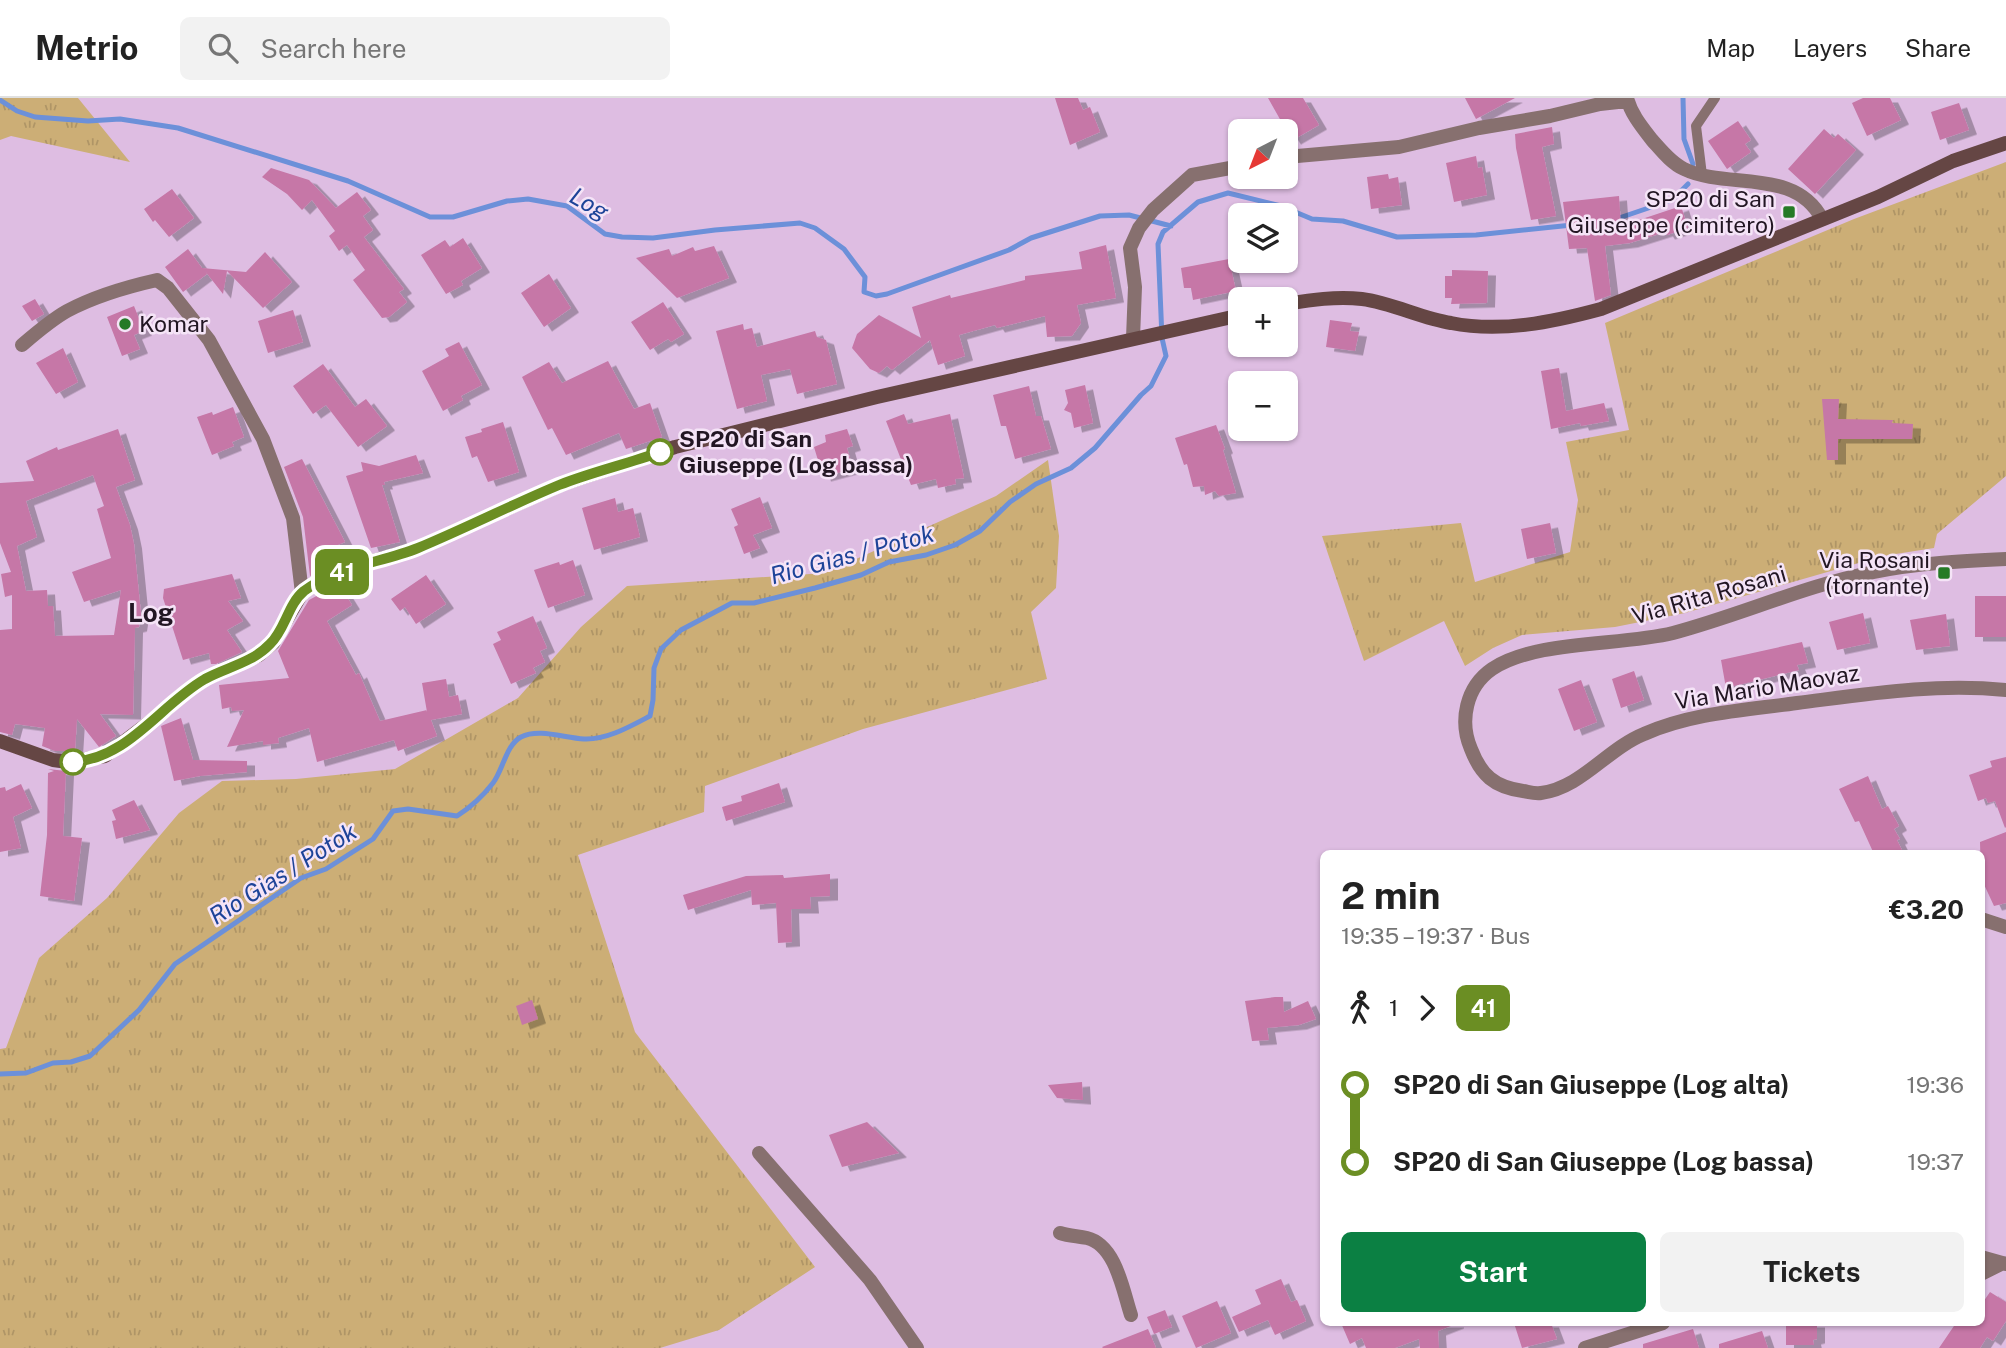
<!DOCTYPE html>
<html lang="en">
<head>
<meta charset="utf-8">
<style>
  :root { --surface:#fff; --page:#f2f2f2; --text:#222; --muted:#767676; --line:#e0e0e0; --accent:#0b8043 }
  body { margin:0; font-family:"Public Sans",sans-serif; background:var(--page); color:var(--text); height:100vh; display:flex; flex-direction:column; font-size:26px; white-space:nowrap }
  * { box-sizing:border-box; margin:0 }
  p { font-size:23px; color:var(--muted) }
  .icon { flex:none; width:38px; height:38px; fill:none; stroke:currentColor; stroke-width:2; stroke-linecap:round; stroke-linejoin:round }
  .map { position:relative; flex:1; overflow:hidden }
  .drawer { position:absolute; left:1320px; top:752px; width:665px; height:476px; display:flex; flex-direction:column; background:var(--surface); border-radius:10px; box-shadow:0 2px 5px #0004 }
  .drawer>* { flex:none }
  .badge { padding:0 14px; border-radius:10px; font-size:24px; line-height:46px }
  .needle { width:46px; rotate:222deg }
  .controls { position:absolute; left:1228px; top:21px; display:grid; gap:14px }
  .controls a { display:grid; place-items:center; width:70px; height:70px; border-radius:10px; background:var(--surface); box-shadow:0 2px 5px #0004; font-size:35px }
  .map>.badge { position:absolute; translate:-50% -50%; box-shadow:0 0 0 4px #fff }
  .legs { display:flex; align-items:center; gap:10px; height:77px; padding:0 21px; font-size:23px }
  .legs p { margin-inline-start:auto }
  .head { display:flex; align-items:center; justify-content:space-between; height:119px; padding:0 21px }
  h1 { font-size:38px; font-weight:700; line-height:52px }
  .button { display:flex; gap:14px; margin-top:auto; padding:14px 21px }
  .button a { flex:1; height:80px; border-radius:10px; background:var(--accent); color:#fff; font-size:28px; font-weight:700; line-height:80px; text-align:center }
  .button a+a { background:var(--page); color:var(--text) }
  ul { padding:0 21px; list-style:none }
  li { display:flex; align-items:center; gap:24px; height:77px; font-size:26px }
  li i { display:grid; place-items:center; width:10px; height:100%; margin:0 9px; background:currentColor }
  li i::after { content:''; width:18px; height:18px; margin:-9px; border:5px solid; border-radius:50%; background:var(--surface) }
  li p { margin-inline-start:auto }
  li:first-child i { background:linear-gradient(#0000 50%,currentColor 0) }
  li:last-child i { background:linear-gradient(currentColor 50%,#0000 0) }
  header { display:flex; align-items:center; gap:42px; box-sizing:border-box; height:98px; padding:0 35px; background:var(--surface); border-bottom:2px solid var(--line) }
  header strong { font-size:33px }
  nav { display:flex; gap:38px; margin-inline-start:auto; font-size:24px }
  .search { width:490px; height:63px; background:var(--page); display:flex; align-items:center; gap:18px; box-sizing:border-box; padding:0 24px; border-radius:10px; color:var(--muted); font-size:26px }
  .map>svg:first-child { display:block }
  .grass { fill:url(#grass-tufts) }
  .lines { fill:none; stroke-linecap:round; stroke-linejoin:round }
  .stream { stroke:#6c90d9; stroke-width:5 }
  .building { fill:#c677a7; fill-rule:evenodd; filter:url(#shadow) }
  .lane { stroke:#87706f; stroke-width:10 }
  .street { stroke:#87706f; stroke-width:14 }
  .secondary { stroke:#654644; stroke-width:14 }
  .line-1-casing { stroke:#fff; stroke-width:16 }
  .line-1 { stroke:#6b8e23; stroke-width:10 }
  .poi-dot { fill:#257a26; stroke:#f5e4f7; stroke-width:2.5 }
  .stop-1-dot { fill:#fff; stroke:#6b8e23; stroke-width:3.5 }
  .labels { text-anchor:middle; stroke-width:5; stroke-linejoin:round; paint-order:stroke }
  .poi-label { font-size:23px; fill:#221623; stroke:#f5e4f7; text-anchor:end }
  .stop-label { font-size:23px; font-weight:bold; fill:#221623; stroke:#f5e4f7; text-anchor:start }
  .street-label { font-size:23px; fill:#221623; stroke:#f5e4f7 }
  .water-label { font-size:24px; font-style:italic; fill:#1d4398; stroke:#f5e4f7 }
  .quarter-label { font-size:26px; font-weight:bold; fill:#221623; stroke:#f5e4f7 }
</style>
</head>
<body>
<header>
<strong>Metrio</strong>
<div class="search"><svg class="icon" aria-label="search" viewBox="0 0 24 24"><circle cx="10" cy="10" r="6"/><path d="M15 15l6 6"/></svg>Search here</div>
<nav><a>Map</a><a>Layers</a><a>Share</a></nav>
</header>
<div class="map">
<svg width="2006" height="1250" viewBox="0 0 2006 1250">
  <defs>
    <pattern id="grass-tufts" width="24" height="20" patternUnits="userSpaceOnUse" patternTransform="scale(1.75)"><rect width="24" height="20" fill="#ccae76"/><path d="M3 7l-1-3M5 7V3M7 7l1-3M15 17l-1-3M17 17v-4M19 17l1-3" fill="none" stroke="#af9566"/></pattern>
    <filter id="shadow"><feDropShadow dx="8" dy="4.5" stdDeviation="0" flood-color="#0004"/></filter>
  </defs>
  <rect width="100%" height="100%" fill="#debde2"/>
  <!-- grass -->
  <path class="grass" d="M0 0H78L130 64 11 38 0 42Z
    M2006 64V378L1937 436 1934 450 1883 458 1685 515 1615 529 1522 537 1493 550 1465 568 1444 523 1364 563 1322 438 1461 425 1475 484 1570 454 1578 402 1566 344 1629 332 1605 225 1854 121Z
    M1048 362 1059 438 1056 490 1031 514 1047 581 863 631 705 688 704 714 578 757 635 934 815 1169 719 1232 660 1250H0V951L6 950 39 860 107 800 179 715 222 683 296 681 395 671 518 600 581 529 627 488 825 475 996 398Z"/>
  <g class="lines">
    <!-- stream -->
    <path class="stream" d="M1683 0 1684 41 1693 66
      M0 2 17 13 35 19 88 23 120 21 178 30 348 83 430 119H453L507 103 528 101 567 108 605 136 622 139 653 140 715 132 800 125 815 130 844 151 865 179 864 194 876 198 887 196 1009 152 1031 140 1100 118 1129 117 1171 128
      M1616 121 1672 102 1688 86
      M0 976 26 975 53 965 71 964 90 958 139 912 175 866 301 780 326 771 373 741 393 713 408 711 457 718C471 709 483 698 493 685 503 672 506 647 521 639 539 630 564 640 584 641 607 642 631 628 650 618L653 602 654 570 661 551 681 532 732 505H754L815 490 861 477 889 464 926 457 955 447 980 433 1010 404 1036 386 1071 370 1095 350 1141 297 1151 288 1166 258 1162 240 1158 146 1163 134 1198 104 1228 95 1281 108 1312 121 1343 123 1397 139 1476 137 1572 127"/>
  </g>
  <!-- building -->
  <path class="building" d="M1055 0H1078L1083 12 1090 9 1100 34 1070 47Z
    M1268 0H1303L1319 27 1293 42 1287 33H1263L1281 23Z
    M1465 0H1515L1476 21Z
    M1863 0H1890L1901 22 1867 38 1852 5Z
    M1959 5 1969 32 1940 42 1931 14Z
    M1738 23 1751 42 1745 46 1751 54 1727 71 1708 43Z
    M1552 29 1554 46 1542 49 1556 118 1531 122 1516 50 1515 36Z
    M1824 31 1834 40 1838 36 1856 52 1815 96 1788 71Z
    M1476 58 1478 70 1482 69 1487 97 1454 104 1446 65Z
    M271 70 309 82 336 110 357 94 371 112 363 118 373 132 364 139 404 191 399 194 407 204 389 219 382 220 353 182 365 172 347 147 339 153 329 138 335 133 312 102 302 112 287 96 262 79Z
    M1388 76 1389 81 1398 79 1402 107 1371 111 1367 79Z
    M172 91 194 120 169 139 155 122 153 124 144 111Z
    M1619 98 1621 128 1681 108 1688 130 1667 137 1665 134 1630 145 1605 148 1611 197 1595 203 1587 150 1569 151 1563 104Z
    M463 140 482 170 461 183 463 187 446 196 421 157 445 142 450 149Z
    M1106 147 1116 200 1077 207 1081 225 1072 238 1047 239 1045 218 997 230 995 227 959 237 965 258 938 267 930 242 892 272 887 268 879 275 870 271 852 250 857 236 879 217 921 240 912 209 950 197 951 200 1025 182V178L1082 171 1079 154Z
    M714 148 729 180 677 200 636 160 669 151 672 158 693 149 695 153Z
    M188 151 202 170 246 174 265 154 292 184 263 210 227 173 223 196 205 173 207 176 183 194 165 169Z
    M1229 161 1236 193 1193 202 1191 190H1184L1181 170Z
    M1452 172 1488 173 1487 205 1451 206 1452 200H1445V178H1452Z
    M549 176 571 210 544 229 521 195Z
    M35 201 44 216 32 223 22 208Z
    M663 204 684 236 671 244 668 241 650 252 631 224Z
    M134 208 144 233 134 237 140 251 122 258 107 219Z
    M293 212 303 244 268 255 258 223Z
    M1330 222 1352 225 1350 233 1359 234 1355 253 1326 249Z
    M743 226 744 232 752 230 757 249 815 233 817 239 826 242 837 286 797 296 790 271 761 277 767 303 737 311 716 233Z
    M459 244 482 287 461 298 463 302 443 313 422 273 449 258 445 251Z
    M63 250 78 284 56 296 36 265Z
    M608 263 634 311 650 305 662 339 626 351 619 335 566 357 552 330 548 332 522 279 549 264 562 285Z
    M323 266 355 309 366 301 387 328 358 349 326 307 313 316 293 288Z
    M1559 270 1566 313 1604 305 1609 323 1581 328 1580 325 1551 331 1541 273Z
    M1085 287 1093 325 1074 330 1071 315 1064 312 1068 305 1065 292Z
    M1029 288 1036 318H1041L1051 351 1015 361 1006 328H1001L993 297Z
    M1822 301H1839L1838 321 1893 322 1892 325 1913 326 1912 341H1838V362H1827Z
    M233 309 244 339 232 344 234 348 212 357 197 319 212 314 213 317Z
    M904 316 908 326 950 316 964 380 955 381 956 386 938 390 936 381 911 387 886 323Z
    M503 324 519 374 488 384 477 358 472 360 465 339 482 334 481 331Z
    M1216 327 1225 351 1223 352 1236 395 1219 398 1215 393 1205 397 1204 388 1193 389 1187 366 1184 367 1175 340Z
    M118 331 135 382 116 389 130 427 134 446 141 516 139 529 135 530 133 617 100 616 116 638 99 649 77 621 75 653H55L42 648 45 630 15 626 12 637 0 634V532L12 531V497L5 499 1 476 11 474 0 445V385L34 383 26 363 57 349 58 352ZM93 377 104 408 97 411 111 460 72 474 84 504 121 492 114 537 55 538 53 508H48L47 492 26 493 17 448 37 439 26 403Z
    M847 331 853 348 847 350 853 371 823 379 814 349 826 344 825 337Z
    M416 357 423 375 384 384 385 387H382L400 444 371 450 346 378 363 373 361 364 379 368Z
    M302 361 345 444 320 454 325 472 310 478 303 419 284 369Z
    M760 399 772 430 753 437 760 450 744 456 734 429 738 427 731 411Z
    M615 400 618 414 633 410 640 439 594 452 582 410Z
    M1550 425 1556 455 1527 461 1521 431Z
    M573 462 585 497 548 510 534 472 559 464 560 467Z
    M232 476 241 500 228 503 243 523 227 532 242 554 216 566H211L209 555 183 562 163 500 164 491Z
    M426 477 446 506 416 526 405 509 400 513 391 501Z
    M339 486 352 507 327 523 356 577 359 575 380 623 427 612V614L422 585 446 581 449 599 458 597 462 616 431 622 437 638 398 653 394 642 317 664 309 630 278 640 279 645 263 647V643L227 649 244 612 232 613 231 609 222 611 219 587 289 580 278 553 309 502Z
    M1975 498H2006V539H1975Z
    M1863 515 1870 545 1837 552 1829 524Z
    M1946 516 1950 548 1916 552 1910 522Z
    M533 518 547 550 540 553 545 564 533 570 536 575 511 586 493 546 501 542 497 534Z
    M1802 544 1808 565 1797 567 1799 572 1726 590 1721 562Z
    M1634 573 1644 602 1621 610 1612 581Z
    M1581 582 1597 624 1574 633 1558 591Z
    M181 620 193 662 247 663V674L200 678 174 683 161 628Z
    M2006 659V729L2005 730 1995 703 1988 705 1986 700 1978 703 1969 677 1992 669 1990 663Z
    M48 671 66 673 63 738 82 740 74 803 40 798 47 737 48 675 54 673Z
    M1868 678 1882 711 1888 708 1899 728 1894 731 1900 741 1897 742 1904 756H1874L1859 723 1855 724 1839 691Z
    M779 685 785 704 726 723 722 709 742 703 741 698Z
    M21 686 32 710 13 719 21 750 0 754V690L5 689 6 693Z
    M134 702 150 732 116 741 112 723 116 722 112 712Z
    M2006 734V805L1994 808 1981 780 1980 744Z
    M830 776V798L810 799 811 811H791L792 844 778 845 776 805 752 807 751 792 688 812 683 797 746 778 783 777 784 780Z
    M1275 899H1283L1284 914 1308 903 1316 921 1299 927 1267 930 1269 942 1252 943 1245 903Z
    M532 902 538 921 522 927 516 908Z
    M1082 984 1083 1002 1057 1000 1048 987Z
    M867 1024 899 1055 842 1069 829 1037Z
    M1281 1181 1291 1204 1297 1202 1306 1223 1275 1237 1268 1222 1239 1234 1232 1219 1261 1206 1255 1192Z
    M1990 1194 2006 1204V1223L1993 1243 1987 1239 1980 1250H1939L1956 1225H1981V1207Z
    M1217 1203 1231 1235 1196 1250 1182 1218Z
    M1165 1212 1172 1229 1154 1236 1147 1219Z
    M1341 1225H1456V1226L1438 1233 1439 1250H1420L1419 1241 1395 1250H1366L1362 1240 1350 1246Z
    M1514 1225H1551L1557 1241 1522 1250Z
    M1786 1225H1817V1241L1813 1242 1814 1247H1786Z
    M1148 1231 1156 1250H1103L1102 1249Z
    M1693 1231 1699 1250H1643V1246Z
    M1762 1233 1768 1250H1719V1246Z"/>
  <g class="lines">
    <!-- lane -->
    <path class="lane" d="M1702 77 1696 28 1715 0"/>
    <!-- street -->
    <path class="street" d="M1627 0C1631 16 1642 29 1652 42 1661 52 1671 65 1684 71 1727 92 1795 69 1822 121
      M1286 59 1399 49 1479 30 1550 18 1600 6 1627 3
      M1133 240 1135 189 1130 150 1139 130 1153 112 1192 77 1241 68
      M22 247C36 235 51 222 67 213 95 198 126 189 157 182L168 190 209 242 263 341 293 420 302 495
      M2006 461C1962 463 1918 465 1874 474 1806 487 1741 517 1673 535 1620 548 1535 542 1492 571 1466 589 1459 623 1471 651 1481 677 1494 689 1523 693 1529 694 1535 696 1541 695 1581 690 1607 651 1644 636 1691 615 1746 612 1797 605 1868 596 1934 585 2006 592
      M1981 821 2006 829
      M759 1055 870 1182 917 1250
      M1060 1135C1069 1138 1078 1138 1087 1140 1116 1147 1123 1193 1131 1217
      M1981 1159 2006 1166
      M1981 1176 2003 1165
      M1585 1250 1663 1225"/>
    <!-- secondary -->
    <path class="secondary" d="M1286 206C1311 202 1336 198 1362 201 1392 205 1421 220 1451 225 1501 235 1553 224 1601 211L1878 99 1953 63 2006 45
      M0 643 53 662 68 664 105 658 167 611 180 598 207 580 259 557 273 545 302 495 314 487 356 468 416 451 562 386 675 349 877 299 1241 217"/>
  </g>
  <g class="lines">
    <!-- line-1 casing -->
    <g class="line-1-casing">
      <path id="line-1" d="M73 664C129 660 160 607 205 581 227 569 252 565 270 546 285 532 288 506 304 493 337 468 381 465 418 450 466 430 511 407 559 387 592 374 627 366 660 354"/>
    </g>
    <!-- line-1 -->
    <use href="#line-1" class="line-1"/>
  </g>
  <!-- markers -->
  <g class="poi-dot">
    <rect x="1782" y="107" width="14" height="14" rx="3.5"/>
    <circle cx="125" cy="226" r="7"/>
    <rect x="1937" y="468" width="14" height="14" rx="3.5"/>
  </g>
  <g class="stop-1-dot">
    <circle cx="660" cy="354" r="12"/>
    <circle cx="73" cy="664" r="12"/>
  </g>
  <g class="labels">
    <!-- poi labels -->
    <g class="poi-label">
      <text x="1775" y="109">SP20 di San<tspan x="1775" dy="26">Giuseppe (cimitero)</tspan></text>
      <text x="139" y="234" text-anchor="start">Komar</text>
      <text x="1930" y="470">Via Rosani<tspan x="1930" dy="26">(tornante)</tspan></text>
    </g>
    <!-- stop labels -->
    <g class="stop-label">
      <text x="679" y="349">SP20 di San<tspan x="679" dy="26">Giuseppe (Log bassa)</tspan></text>
    </g>
    <!-- street labels -->
    <g class="street-label">
      <text transform="translate(1709 497) rotate(-16)" y="8">Via Rita Rosani</text>
      <text transform="translate(1767 589) rotate(-9)" y="8">Via Mario Maovaz</text>
    </g>
    <!-- water labels -->
    <g class="water-label">
      <text transform="translate(589 106) rotate(30)" y="8">Log</text>
      <text transform="translate(852 457) rotate(-15)" y="8">Rio Gias / Potok</text>
      <text transform="translate(283 776) rotate(-32)" y="8">Rio Gias / Potok</text>
    </g>
    <!-- quarter labels -->
    <g class="quarter-label">
      <text x="151" y="524">Log</text>
    </g>
  </g>
</svg>
<div class="controls">
<a><svg class="needle" viewBox="-14 -14 28 28"><path d="M0-13l5 13h-10z" fill="#e53935"/><path d="M0 13l5-13h-10z" fill="#767676"/></svg></a>
<a><svg class="icon" aria-label="layers" viewBox="0 0 24 24"><path d="M12 4l9 5-9 5-9-5zM3 14l9 5 9-5"/></svg></a>
<a>+</a>
<a>−</a>
</div>
<b class="badge" style="left:342px;top:474px;background:#6b8e23;color:#fff">41</b>
<section class="drawer">
<div class="head"><div><h1>2 min</h1><p>19:35 – 19:37 · Bus</p></div><b>€3.20</b></div>
<div class="legs"><svg class="icon" aria-label="walk" viewBox="0 0 24 24"><circle cx="13" cy="4" r="2"/><path d="M13 8l-2 6 4 7M11 14l-3 7M7 12l3-4h3l4 4"/></svg>1<svg class="icon" aria-label="forward" viewBox="0 0 24 24"><path d="M9 5l7 7-7 7"/></svg><b class="badge" style="background:#6b8e23;color:#fff">41</b></div>
<ul>
<li><i style="color:#6b8e23"></i><b>SP20 di San Giuseppe (Log alta)</b><p>19:36</p></li>
<li><i style="color:#6b8e23"></i><b>SP20 di San Giuseppe (Log bassa)</b><p>19:37</p></li>
</ul>
<div class="button"><a>Start</a><a>Tickets</a></div>
</section>
</div>
</body>
</html>
